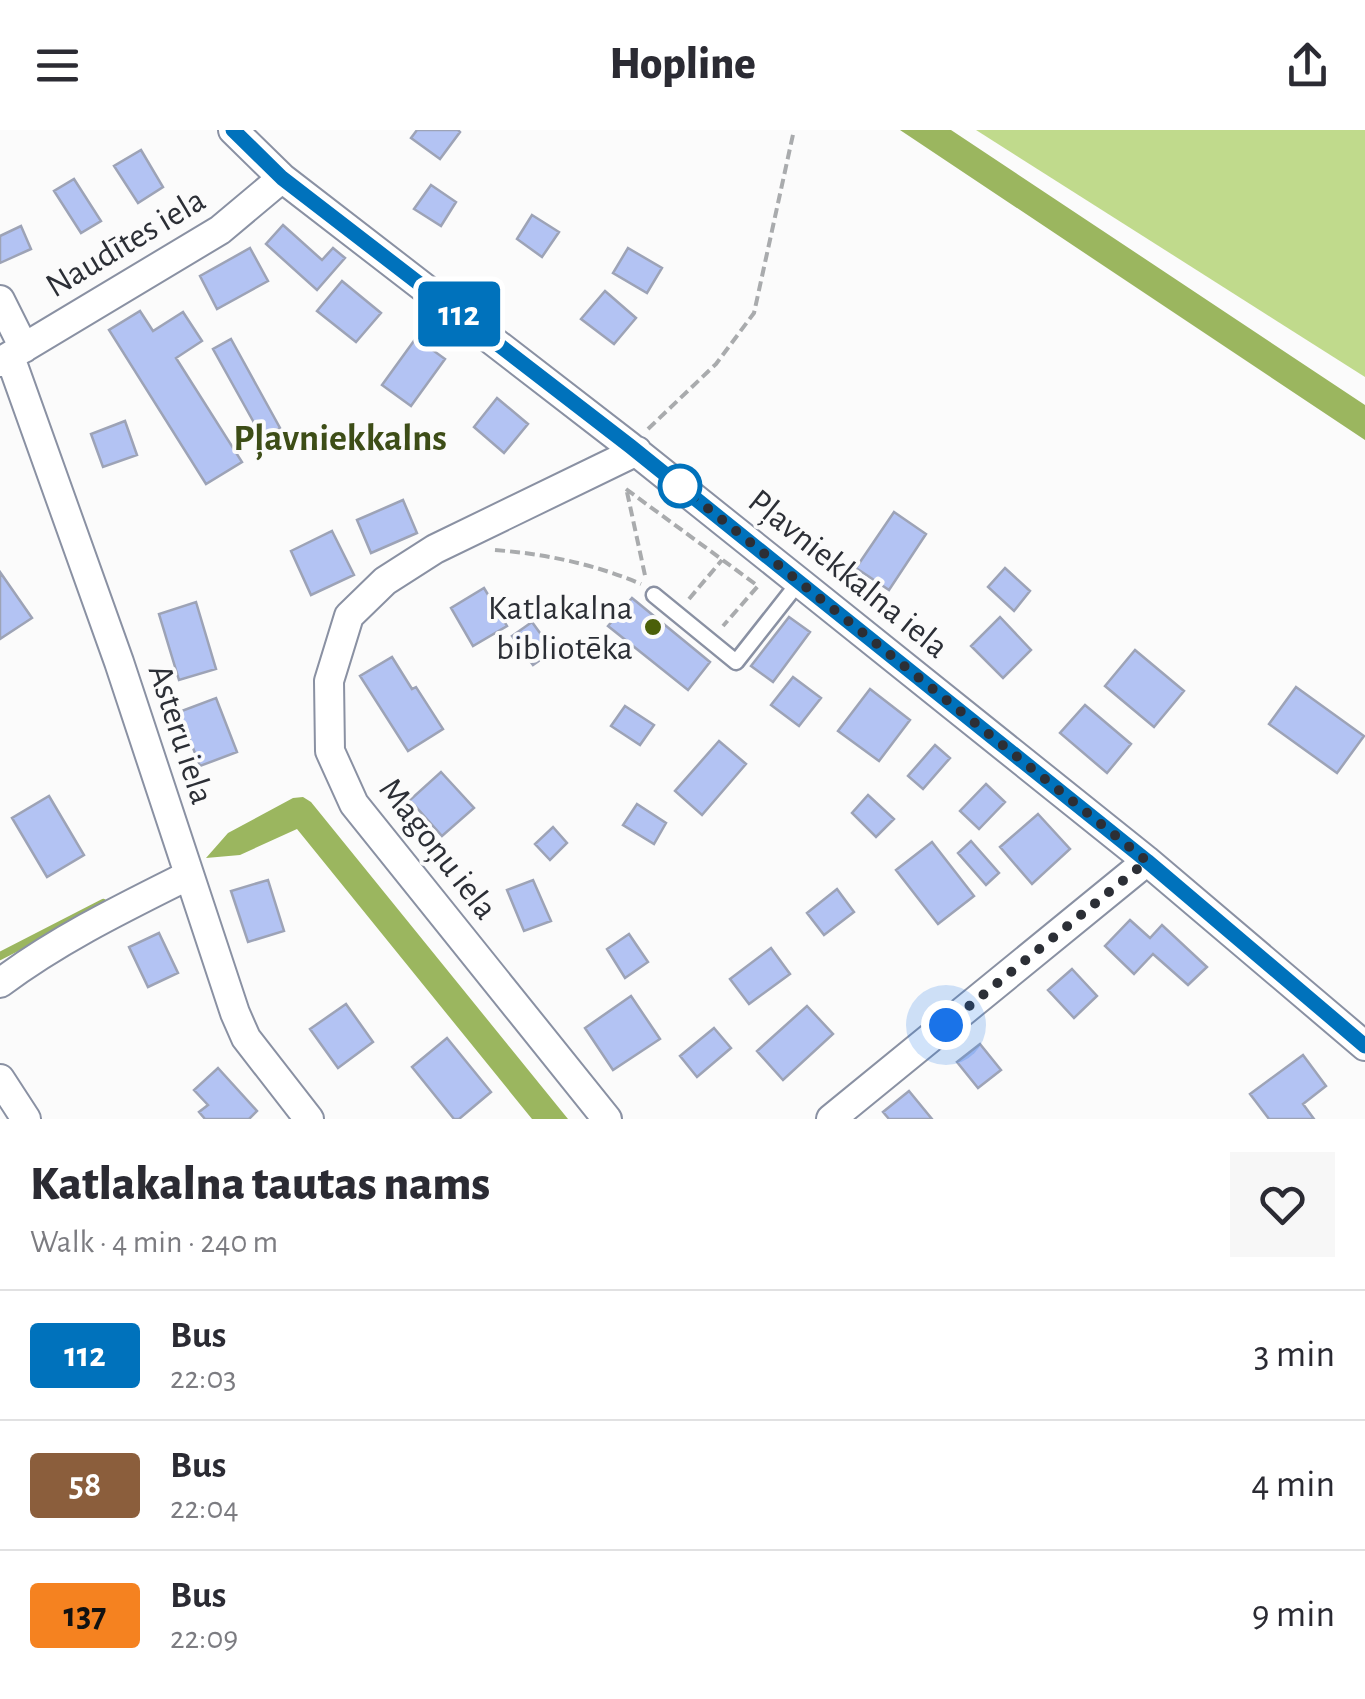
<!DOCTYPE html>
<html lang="en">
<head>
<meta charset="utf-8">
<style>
  :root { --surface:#fff; --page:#f7f7f7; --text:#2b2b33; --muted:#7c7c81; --line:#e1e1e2 }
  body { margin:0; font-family:"Alegreya Sans",sans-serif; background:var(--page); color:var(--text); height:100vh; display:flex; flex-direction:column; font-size:38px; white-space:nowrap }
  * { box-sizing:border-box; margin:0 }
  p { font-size:32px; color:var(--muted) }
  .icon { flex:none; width:55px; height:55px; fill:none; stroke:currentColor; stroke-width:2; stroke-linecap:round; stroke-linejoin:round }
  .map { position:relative; height:989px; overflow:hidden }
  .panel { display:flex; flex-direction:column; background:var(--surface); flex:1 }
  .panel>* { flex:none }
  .badge { padding:0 20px; border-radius:8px; font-size:35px; line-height:65px }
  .you { position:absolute; width:50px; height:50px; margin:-25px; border:8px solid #fff; border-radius:50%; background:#1a73e8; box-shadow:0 0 0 15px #1a73e833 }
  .map>.badge { position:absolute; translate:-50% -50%; box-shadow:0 0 0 5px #fff }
  .round { display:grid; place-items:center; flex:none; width:105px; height:105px; border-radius:0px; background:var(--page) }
  .summary { display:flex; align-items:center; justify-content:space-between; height:170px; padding:0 30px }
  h1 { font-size:48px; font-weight:800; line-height:75px }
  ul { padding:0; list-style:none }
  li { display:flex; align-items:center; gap:30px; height:130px; padding:0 30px; border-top:2px solid var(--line) }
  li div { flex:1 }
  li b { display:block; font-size:38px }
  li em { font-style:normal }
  li .badge { min-width:110px; font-weight:700; text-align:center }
  header { display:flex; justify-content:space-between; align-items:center; height:130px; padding:0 30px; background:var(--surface); font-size:45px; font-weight:800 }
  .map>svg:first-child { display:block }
  .green { fill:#c0da8c }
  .water { fill:#9bb65f }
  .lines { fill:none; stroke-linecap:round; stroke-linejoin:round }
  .stream { stroke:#9bb65f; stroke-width:8 }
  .building { fill:#b3c3f3; stroke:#9da3b6; stroke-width:2.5 }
  .service-casing { stroke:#8a91a3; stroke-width:19 }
  .minor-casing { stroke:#8a91a3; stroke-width:32 }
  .path { stroke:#a9abad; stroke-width:4; stroke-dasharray:10 5; stroke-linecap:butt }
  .service { stroke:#fff; stroke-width:14 }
  .minor { stroke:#fff; stroke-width:28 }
  .line-casing { stroke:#fff; stroke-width:22 }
  .line { stroke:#0072bc; stroke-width:15 }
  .walk { stroke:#2c2f36; stroke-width:10; stroke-dasharray:0 18 }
  .stop-dot { fill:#fff; stroke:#0072bc; stroke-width:5 }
  .poi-dot { fill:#4b600a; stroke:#fbfbfb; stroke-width:4 }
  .labels { text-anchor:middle; stroke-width:8; stroke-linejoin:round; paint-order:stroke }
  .street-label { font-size:35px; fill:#2c2f36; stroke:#fbfbfb }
  .poi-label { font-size:35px; fill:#2c2f36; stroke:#fbfbfb; text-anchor:end }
  .neighbourhood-label { font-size:38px; font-weight:bold; fill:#3d4d17; stroke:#fbfbfb }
</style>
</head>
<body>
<header><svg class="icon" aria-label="menu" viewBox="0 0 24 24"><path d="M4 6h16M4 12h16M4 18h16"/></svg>Hopline<svg class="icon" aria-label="share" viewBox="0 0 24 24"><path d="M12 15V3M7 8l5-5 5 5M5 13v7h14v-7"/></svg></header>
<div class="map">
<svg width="1365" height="989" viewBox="0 0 1365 989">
  <rect width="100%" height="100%" fill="#fbfbfb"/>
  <!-- green -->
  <path class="green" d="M976 0H1365V247Z"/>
  <!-- water -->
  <path class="water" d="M900 0H951L1365 275V310Z
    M303 667 311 672 568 989H532L297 699 240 725 206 728 228 703 293 668Z"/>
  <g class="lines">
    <!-- stream -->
    <path class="stream" d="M0 826 103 773"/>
  </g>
  <!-- building -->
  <path class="building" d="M417 0H458L460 2 440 29 411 8Z
    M141 20 163 57 138 73 114 36Z
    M74 49 101 91 81 103 54 61Z
    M431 55 456 72 441 96 414 79Z
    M532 85 559 102 542 127 517 109Z
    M283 95 322 130 333 118 345 128 317 160 266 114Z
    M21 96 31 119 0 133V106Z
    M250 118 268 151 217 179 200 146Z
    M628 118 662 138 647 163 613 143Z
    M342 151 381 183 356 212 317 181Z
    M605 161 636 188 614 214 581 189Z
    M140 181 153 201 183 182 202 211 176 228 242 332 206 354 109 200Z
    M416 208 445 229 411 276 382 255Z
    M231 209 280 298 262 307 213 219Z
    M497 268 528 294 504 323 474 297Z
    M125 291 137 325 103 337 91 304Z
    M403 370 417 403 371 423 357 390Z
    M894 382 926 404 889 460 856 438Z
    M332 401 354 445 311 465 291 421Z
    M1005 438 1030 461 1014 481 988 457Z
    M0 442 32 488 0 509Z
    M484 458 507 496 473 516 451 478Z
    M632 468 710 532 688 560 608 496Z
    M196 472 216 539 179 550 159 484Z
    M789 487 810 502 773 552 751 536Z
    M1000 487 1031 520 1003 548 971 516Z
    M532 492 553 521 533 535 512 506Z
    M1135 520 1184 561 1154 597 1105 556Z
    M392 527 412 559 416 557 443 599 408 621 360 546Z
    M793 547 821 568 799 596 771 575Z
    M1296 557 1364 606 1337 643 1269 594Z
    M870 559 910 590 879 631 838 601Z
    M216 568 237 622 200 636 179 582Z
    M1085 575 1131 614 1107 643 1060 603Z
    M625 576 654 595 640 615 611 596Z
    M719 611 746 634 702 685 675 661Z
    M935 615 950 628 923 659 908 646Z
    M441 642 474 678 442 706 410 670Z
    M986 654 1005 672 979 699 960 681Z
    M868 665 894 689 876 707 852 683Z
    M49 666 84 725 47 747 12 688Z
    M637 674 666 693 654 714 623 695Z
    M1038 684 1070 719 1032 754 1000 717Z
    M553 697 567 713 550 730 535 714Z
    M971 711 999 743 986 755 958 723Z
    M932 712 974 766 938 794 896 740Z
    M268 750 284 801 248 812 231 761Z
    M533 750 551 791 524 801 507 760Z
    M837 759 854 782 824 805 807 783Z
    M1130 790 1150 808 1162 795 1207 837 1188 855 1153 824 1134 844 1105 816Z
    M159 803 178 843 148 857 129 817Z
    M629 804 648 832 625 848 607 819Z
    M771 818 790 844 749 874 730 849Z
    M1072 839 1097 866 1074 888 1048 860Z
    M631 866 660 909 613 940 585 898Z
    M346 874 373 912 338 938 310 899Z
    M807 876 833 904 783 950 757 921Z
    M714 898 731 918 697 947 680 926Z
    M447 908 491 962 459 989H454L412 937Z
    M980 914 1001 940 978 958 957 932Z
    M1303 925 1326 956 1303 974 1314 989H1269L1250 964Z
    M218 938 257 981 249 989H205L199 982 208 975 194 960Z
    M909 961 932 989H889L883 982Z"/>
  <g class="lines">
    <!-- service casing -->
    <g class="service-casing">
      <path id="service" d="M654 465 736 532 799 452"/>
    </g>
    <!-- minor casing -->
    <g class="minor-casing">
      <path id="minor" d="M233 0 282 48 629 316 799 452 1147 731 1365 916
        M0 170 24 218
        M10 227 119 532 235 883 246 908 309 989
        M0 232 220 100 282 48
        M0 853C59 809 123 778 189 745
        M0 949 26 989
        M607 989 354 674 330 621 329 551 349 486 385 451 435 419 637 321
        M831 989 1147 731"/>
    </g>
    <!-- path -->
    <path class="path" d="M648 299 716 234 754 183 794 0
      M626 359 758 456 723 496
      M627 362 646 450
      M495 420C546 424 594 434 641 454
      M689 469 722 430"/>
    <!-- service -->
    <use href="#service" class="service"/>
    <!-- minor -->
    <use href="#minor" class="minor"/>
  </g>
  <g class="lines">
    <!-- line casing -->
    <g class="line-casing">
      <path id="line" d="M233 0 282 48 630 316 799 452 1147 731 1365 916"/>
    </g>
    <!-- line -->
    <use href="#line" class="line"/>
    <!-- walk -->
    <path class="walk" d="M680 356 1147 731 946 895"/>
  </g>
  <!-- markers -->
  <circle class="stop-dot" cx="680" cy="356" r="20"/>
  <circle class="poi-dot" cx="653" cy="497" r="10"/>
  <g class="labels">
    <!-- street labels -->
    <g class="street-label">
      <text transform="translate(125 112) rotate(-31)" y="12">Naudītes iela</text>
      <text transform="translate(849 443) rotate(39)" y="12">Pļavniekkalna iela</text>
      <text transform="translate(182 604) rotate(72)" y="12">Asteru iela</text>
      <text transform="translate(439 718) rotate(52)" y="12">Magoņu iela</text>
    </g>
    <!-- poi labels -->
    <g class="poi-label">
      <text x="633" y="489">Katlakalna<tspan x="633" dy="40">bibliotēka</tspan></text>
    </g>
    <!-- neighbourhood labels -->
    <g class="neighbourhood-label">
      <text x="340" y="320">Pļavniekkalns</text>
    </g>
  </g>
</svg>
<div class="you" style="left:946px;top:895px"></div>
<b class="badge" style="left:459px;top:184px;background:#0072bc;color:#fff">112</b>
</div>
<section class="panel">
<div class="summary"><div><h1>Katlakalna tautas nams</h1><p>Walk · 4 min · 240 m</p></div><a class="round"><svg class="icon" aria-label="heart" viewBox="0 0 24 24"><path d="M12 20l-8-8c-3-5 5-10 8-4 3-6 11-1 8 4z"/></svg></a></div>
<ul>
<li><span class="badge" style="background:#0072bc;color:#fff">112</span><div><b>Bus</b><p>22:03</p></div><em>3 min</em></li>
<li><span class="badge" style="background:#8b5e3c;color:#fff">58</span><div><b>Bus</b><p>22:04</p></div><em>4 min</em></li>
<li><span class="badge" style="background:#f58220;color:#111">137</span><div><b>Bus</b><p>22:09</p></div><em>9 min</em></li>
</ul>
</section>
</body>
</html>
